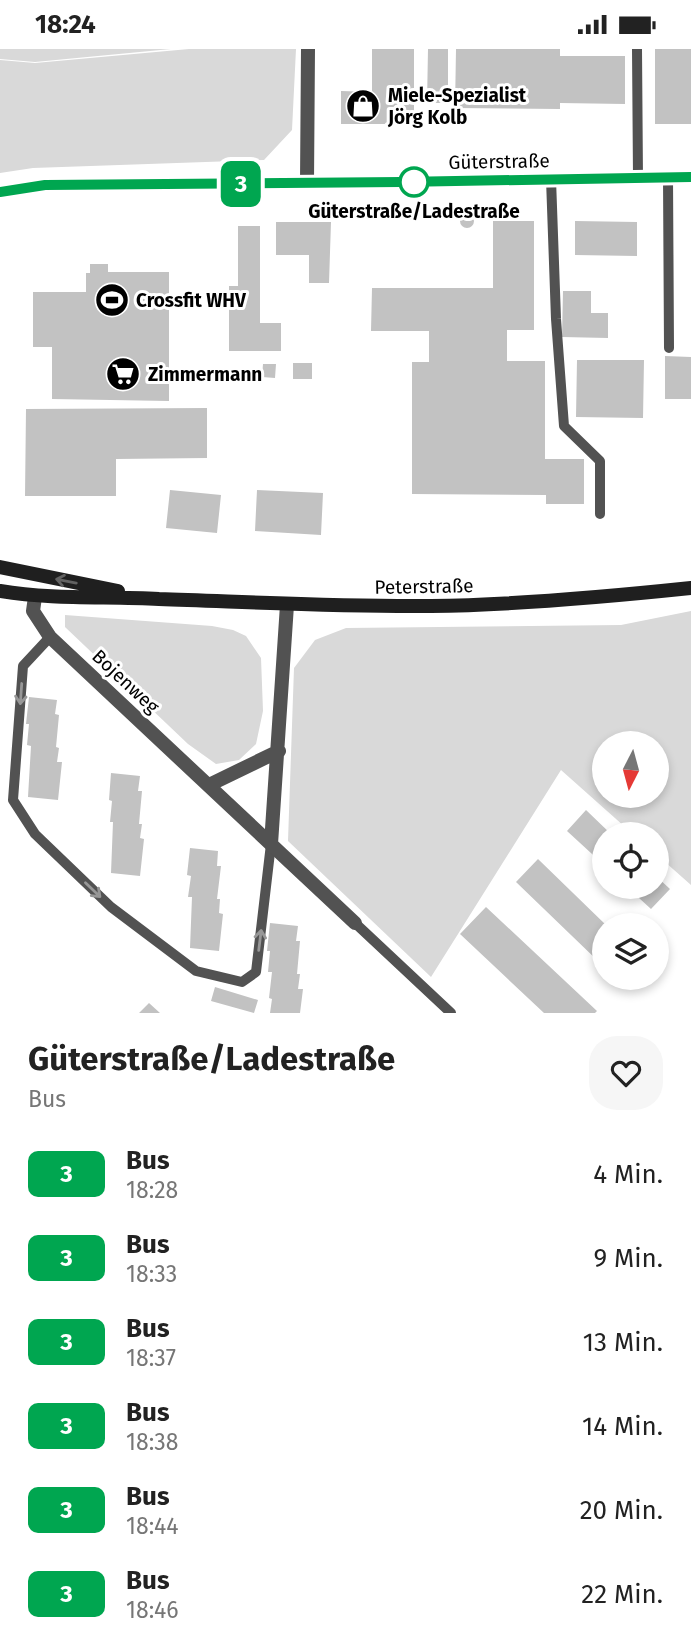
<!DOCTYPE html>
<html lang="de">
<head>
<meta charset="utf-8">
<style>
  :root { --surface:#fff; --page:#f6f6f6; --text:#222; --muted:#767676 }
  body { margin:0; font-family:"Fira Sans",sans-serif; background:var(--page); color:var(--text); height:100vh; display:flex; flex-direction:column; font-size:26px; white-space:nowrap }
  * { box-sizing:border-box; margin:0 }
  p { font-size:23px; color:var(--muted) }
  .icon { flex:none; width:38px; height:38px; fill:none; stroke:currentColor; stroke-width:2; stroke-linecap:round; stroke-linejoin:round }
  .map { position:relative; height:964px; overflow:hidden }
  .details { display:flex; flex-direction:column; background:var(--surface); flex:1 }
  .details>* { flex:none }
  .badge { padding:0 14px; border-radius:10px; font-size:24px; line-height:46px }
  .needle { width:46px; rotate:186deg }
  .buttons { position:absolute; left:592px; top:682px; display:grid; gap:14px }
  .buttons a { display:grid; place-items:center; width:77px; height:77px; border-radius:50%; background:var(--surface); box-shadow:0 4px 10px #0003; font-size:35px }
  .map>.badge { position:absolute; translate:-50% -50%; box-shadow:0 0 0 4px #fff }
  .round { display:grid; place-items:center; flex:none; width:74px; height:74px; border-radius:28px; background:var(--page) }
  .headline { display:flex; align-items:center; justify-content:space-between; height:119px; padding:0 28px }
  h1 { font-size:33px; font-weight:700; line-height:52px }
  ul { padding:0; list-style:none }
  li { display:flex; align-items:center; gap:21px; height:84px; padding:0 28px }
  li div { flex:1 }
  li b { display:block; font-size:26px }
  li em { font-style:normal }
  li .badge { min-width:77px; font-weight:700; text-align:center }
  .status { display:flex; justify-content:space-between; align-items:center; height:49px; padding:0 35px; background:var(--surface); direction:ltr }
  .status svg { height:19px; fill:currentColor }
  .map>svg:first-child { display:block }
  .green { fill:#d9d9d9; fill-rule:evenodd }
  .building { fill:#c2c2c2 }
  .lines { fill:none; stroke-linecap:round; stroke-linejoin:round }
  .lane { stroke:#525252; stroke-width:10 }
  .street { stroke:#525252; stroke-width:14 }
  .secondary { stroke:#1f1f1f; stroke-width:14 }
  .oneway { stroke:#626262 }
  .oneway2 { stroke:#979797 }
  .line-casing { stroke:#fff; stroke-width:16 }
  .line { stroke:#00a650; stroke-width:10 }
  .stop-dot { fill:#fff; stroke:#00a650; stroke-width:3.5 }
  .labels { text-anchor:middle; stroke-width:6; stroke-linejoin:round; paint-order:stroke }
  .poi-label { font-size:19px; font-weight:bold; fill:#000; stroke:#fff; text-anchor:start }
  .street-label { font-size:19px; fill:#000; stroke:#fff }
  .stop-label { font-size:19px; font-weight:bold; fill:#000; stroke:#fff }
</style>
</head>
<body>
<div class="status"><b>18:24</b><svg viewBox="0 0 49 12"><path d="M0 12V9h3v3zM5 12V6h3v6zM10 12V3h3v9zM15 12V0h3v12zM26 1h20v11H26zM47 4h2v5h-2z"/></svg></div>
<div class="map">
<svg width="691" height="964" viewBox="0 0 691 964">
  <rect width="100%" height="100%" fill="#fff"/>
  <!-- green -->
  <path class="green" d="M0 0H171L35 13 0 10Z
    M189 0H296L292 81 264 111 33 119 0 124V11L35 14Z
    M691 562V836L656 805V786H634L561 721 431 928 288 792 294 619 315 591 346 579 621 576ZM604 695H656V747H604Z
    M65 566 212 577 233 581 246 587 261 609 263 662 256 695 239 711 216 715 188 695 65 578Z"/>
  <!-- building -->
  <path class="building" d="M372 0H414V75H341V42L372 43Z
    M428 0H448V54H427Z
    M456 0H560V7H625V55L560 54V60L455 59Z
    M655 0H691V75H655Z
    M460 172a7 7 0 1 1 14 0a7 7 0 1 1-14 0Z
    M493 172H534V281H507V312H545V410H584V455H546V446L412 445V313H429V282H371L372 239H493Z
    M575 172 637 173V207L575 206Z
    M276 173H331L329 234H309V206H276Z
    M238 177H260V274H281V302H229V237H238Z
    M90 215H108V223H169V352L52 350V298H33V243H86V224H90Z
    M563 242H591V264H608V289L562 288Z
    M665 307 691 308V350H665Z
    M577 311H644L643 369 576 368Z
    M293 314H312V330H293Z
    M263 315H276L275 329 262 328Z
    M207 359V409L116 410V447H25L26 360Z
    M170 441 221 446 217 484 166 479Z
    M257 441 323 444 321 486 255 482Z
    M29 648 57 651 55 665 59 666 56 698 59 699 57 713H62L58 751 28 748 31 697 27 696 29 675H26Z
    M111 724 140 727 138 742H142L139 775H142L140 789 144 790 140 827 111 824 113 773H110L112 752 109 751Z
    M586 761 612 786H604V816L567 782Z
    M190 799 218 802 217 817H221L217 850H220L219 864 223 865 219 902 190 899 192 848H188L191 827 187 826Z
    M538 810 607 877H604V908L599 913 516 833Z
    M656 827 670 840 651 860 627 838H656Z
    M486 858 597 962 595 964H544L460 885Z
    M270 874 298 877 296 892H300L297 925H300L298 940H303L300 964H270L272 950 269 949 272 923H268L270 902H267Z
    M215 938 258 951 254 964 211 952Z
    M149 954 160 964H139Z"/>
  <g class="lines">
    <!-- lane -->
    <path class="lane" d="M637 0 638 129
      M668 128 669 299
      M551 130 556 270 564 377 600 412V465
      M50 588 23 617 13 751 35 785 111 858 196 922 242 933 256 923 271 795
      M355 874 451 964"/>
    <!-- street -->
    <path class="street" d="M307 133 308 0
      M0 143 45 136 401 133 691 128
      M35 548 33 562 50 588 355 874
      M209 736 279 702
      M271 795 287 556"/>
    <!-- secondary -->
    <path class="secondary" d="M0 518 118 542
      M0 542C53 551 106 547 159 550 250 553 340 558 431 557 518 556 605 548 691 539"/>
  </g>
  <!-- one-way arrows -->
  <defs><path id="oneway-shaft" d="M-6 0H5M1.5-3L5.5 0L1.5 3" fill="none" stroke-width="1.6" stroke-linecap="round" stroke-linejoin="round" transform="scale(1.75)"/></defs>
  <use class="oneway" href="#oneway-shaft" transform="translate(66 532) rotate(-169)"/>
  <g class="oneway2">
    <use href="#oneway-shaft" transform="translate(21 645) rotate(94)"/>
    <use href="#oneway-shaft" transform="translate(93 841) rotate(44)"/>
    <use href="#oneway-shaft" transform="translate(260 891) rotate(-83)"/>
  </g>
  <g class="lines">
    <!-- line casing -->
    <g class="line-casing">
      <path id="line" d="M0 143 45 136 401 133 691 128"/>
    </g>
    <!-- line -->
    <use href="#line" class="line"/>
  </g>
  <!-- icons -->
  <defs>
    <g id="shop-disc" transform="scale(1.75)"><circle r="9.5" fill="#000" stroke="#fff"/><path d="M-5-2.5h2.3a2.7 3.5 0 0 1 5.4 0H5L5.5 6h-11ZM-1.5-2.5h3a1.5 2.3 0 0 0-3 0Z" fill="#fff"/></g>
    <g id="stadium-disc" transform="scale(1.75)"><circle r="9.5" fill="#000" stroke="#fff"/><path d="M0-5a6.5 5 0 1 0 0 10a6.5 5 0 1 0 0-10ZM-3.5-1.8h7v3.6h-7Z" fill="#fff"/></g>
    <g id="supermarket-disc" transform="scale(1.75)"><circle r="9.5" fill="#000" stroke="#fff"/><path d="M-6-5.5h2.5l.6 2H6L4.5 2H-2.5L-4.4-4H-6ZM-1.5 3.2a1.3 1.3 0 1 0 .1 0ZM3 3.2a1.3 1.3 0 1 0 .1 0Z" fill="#fff"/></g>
  </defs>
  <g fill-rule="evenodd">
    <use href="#shop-disc" x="363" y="57"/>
    <use href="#stadium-disc" x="112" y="251"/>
    <use href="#supermarket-disc" x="123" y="325"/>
  </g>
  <!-- markers -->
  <circle class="stop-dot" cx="414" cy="133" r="14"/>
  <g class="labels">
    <!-- poi labels -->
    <g class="poi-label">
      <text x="388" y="53">Miele-Spezialist<tspan x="388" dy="22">Jörg Kolb</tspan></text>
      <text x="136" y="258">Crossfit WHV</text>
      <text x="148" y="332">Zimmermann</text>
    </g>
    <!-- street labels -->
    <g class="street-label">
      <text transform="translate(499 112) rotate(-1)" y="7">Güterstraße</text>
      <text transform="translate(424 537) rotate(-1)" y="7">Peterstraße</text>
      <text transform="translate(126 632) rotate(43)" y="7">Bojenweg</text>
    </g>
    <!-- stop labels -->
    <g class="stop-label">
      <text x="414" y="169">Güterstraße/Ladestraße</text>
    </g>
  </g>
</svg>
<div class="buttons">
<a><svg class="needle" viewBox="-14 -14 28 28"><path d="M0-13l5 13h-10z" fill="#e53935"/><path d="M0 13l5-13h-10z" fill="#767676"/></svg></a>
<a><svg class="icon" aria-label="locate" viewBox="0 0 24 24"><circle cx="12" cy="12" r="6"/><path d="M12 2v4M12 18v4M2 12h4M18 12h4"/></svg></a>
<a><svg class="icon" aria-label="layers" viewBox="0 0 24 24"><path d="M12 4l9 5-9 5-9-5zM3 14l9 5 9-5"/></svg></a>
</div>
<b class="badge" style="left:241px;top:135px;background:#00a650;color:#fff">3</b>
</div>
<section class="details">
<div class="headline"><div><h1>Güterstraße/Ladestraße</h1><p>Bus</p></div><a class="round"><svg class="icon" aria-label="heart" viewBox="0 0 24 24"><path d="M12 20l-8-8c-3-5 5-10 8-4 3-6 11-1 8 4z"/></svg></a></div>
<ul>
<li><span class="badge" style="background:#00a650;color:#fff">3</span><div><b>Bus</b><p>18:28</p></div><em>4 Min.</em></li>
<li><span class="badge" style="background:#00a650;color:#fff">3</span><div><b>Bus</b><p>18:33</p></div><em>9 Min.</em></li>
<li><span class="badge" style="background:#00a650;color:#fff">3</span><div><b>Bus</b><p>18:37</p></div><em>13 Min.</em></li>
<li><span class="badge" style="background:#00a650;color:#fff">3</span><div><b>Bus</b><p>18:38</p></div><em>14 Min.</em></li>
<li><span class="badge" style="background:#00a650;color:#fff">3</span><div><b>Bus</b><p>18:44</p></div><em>20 Min.</em></li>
<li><span class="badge" style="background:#00a650;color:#fff">3</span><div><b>Bus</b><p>18:46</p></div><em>22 Min.</em></li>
</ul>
</section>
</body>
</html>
